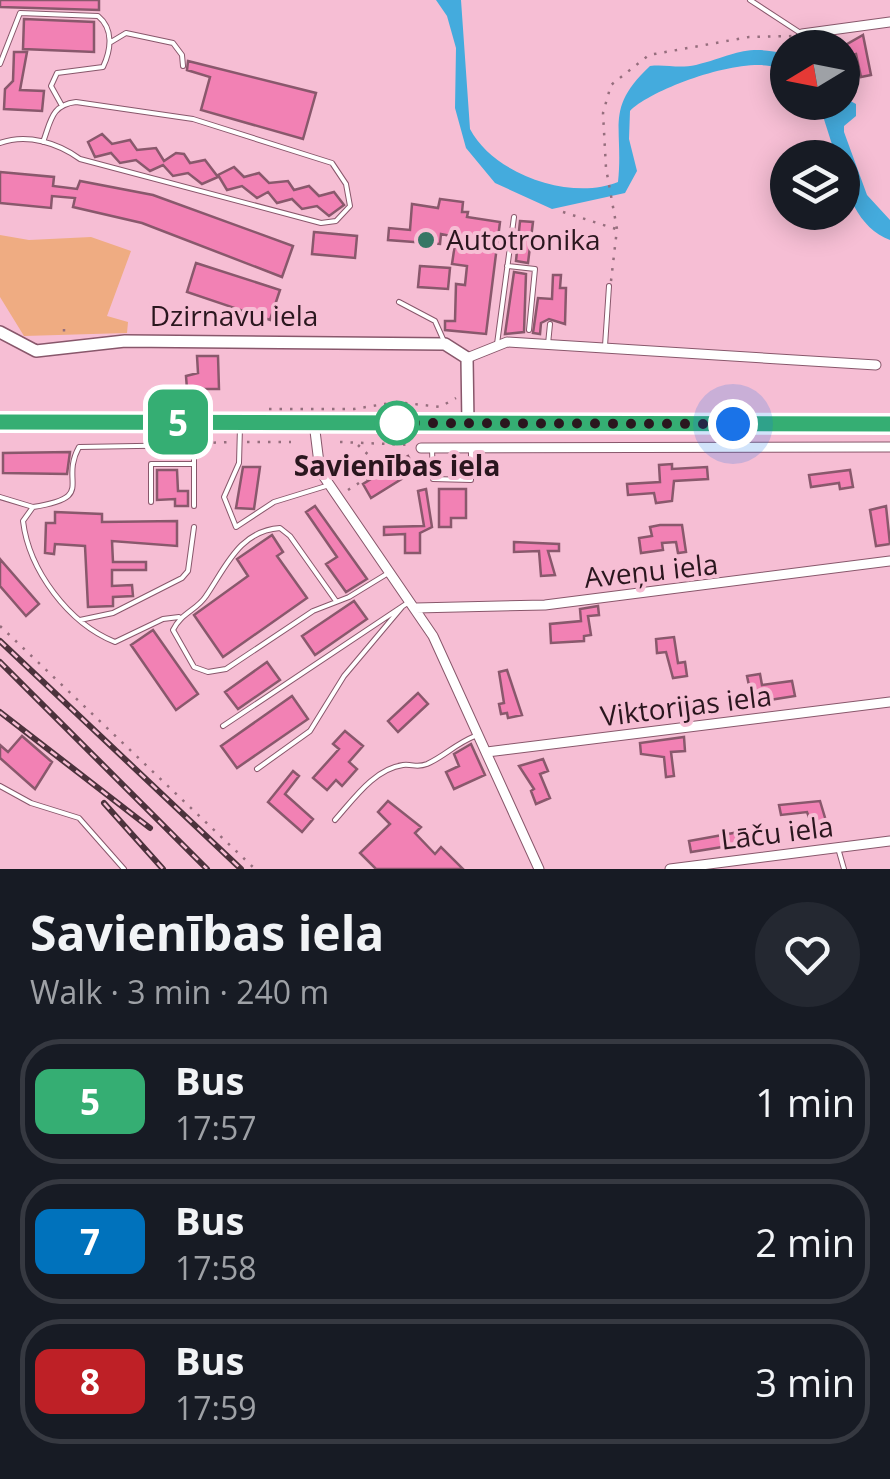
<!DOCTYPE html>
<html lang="en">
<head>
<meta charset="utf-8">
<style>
  :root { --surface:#171b24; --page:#242831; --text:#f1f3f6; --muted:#9ea1a6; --line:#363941 }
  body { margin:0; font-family:"Open Sans",sans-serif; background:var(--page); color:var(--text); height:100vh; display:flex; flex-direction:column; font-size:38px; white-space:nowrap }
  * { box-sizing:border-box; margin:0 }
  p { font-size:32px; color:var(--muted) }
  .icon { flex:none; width:55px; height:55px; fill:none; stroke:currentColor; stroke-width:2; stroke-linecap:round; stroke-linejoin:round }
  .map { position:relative; height:869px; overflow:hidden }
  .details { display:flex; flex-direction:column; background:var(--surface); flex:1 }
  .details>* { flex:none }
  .badge { padding:0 20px; border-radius:15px; font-size:35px; line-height:65px }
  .needle { width:65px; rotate:260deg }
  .tools { position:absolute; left:770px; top:30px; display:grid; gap:20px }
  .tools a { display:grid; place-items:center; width:90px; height:90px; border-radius:50%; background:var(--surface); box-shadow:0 5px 25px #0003; font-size:50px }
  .you { position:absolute; width:50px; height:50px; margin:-25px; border:8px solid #fff; border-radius:50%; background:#1a73e8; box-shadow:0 0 0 15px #1a73e833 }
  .map>.badge { position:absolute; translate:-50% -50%; box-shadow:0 0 0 5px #fff }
  .round { display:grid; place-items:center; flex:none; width:105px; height:105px; border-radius:52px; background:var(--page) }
  .head { display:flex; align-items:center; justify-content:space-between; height:170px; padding:0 30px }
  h1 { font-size:48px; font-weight:700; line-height:75px }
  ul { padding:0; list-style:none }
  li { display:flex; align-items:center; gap:30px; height:125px; margin:0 20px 15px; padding:0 10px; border:5px solid var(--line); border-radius:40px }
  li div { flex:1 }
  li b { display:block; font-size:38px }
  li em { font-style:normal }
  li .badge { min-width:110px; font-weight:700; text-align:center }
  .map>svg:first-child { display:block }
  .green { fill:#efac82 }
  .water { fill:#44abdd }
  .building { fill:#f281b4; stroke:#89586c; stroke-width:2.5 }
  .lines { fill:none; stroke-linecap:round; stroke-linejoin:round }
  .service-casing { stroke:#88576b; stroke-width:6 }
  .minor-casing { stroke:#88576b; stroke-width:11 }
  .tertiary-casing { stroke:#88576b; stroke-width:14 }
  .primary-casing { stroke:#45a18b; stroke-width:16 }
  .path { stroke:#956e7d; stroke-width:2.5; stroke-dasharray:2.5 8; stroke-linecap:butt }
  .service { stroke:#fff; stroke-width:4 }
  .minor { stroke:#fff; stroke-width:9 }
  .tertiary { stroke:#fff; stroke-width:11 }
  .primary { stroke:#98f4dd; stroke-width:14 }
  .rail-casing { stroke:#4c323c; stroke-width:6 }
  .rail { stroke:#f6bed4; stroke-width:2.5; stroke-dasharray:8; stroke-linecap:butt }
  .line-casing { stroke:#fff; stroke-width:22 }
  .line { stroke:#35ae73; stroke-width:15 }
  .walk { stroke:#2a161e; stroke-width:10; stroke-dasharray:0 18 }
  .poi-dot { fill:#367665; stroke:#f6bed4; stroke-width:4 }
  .stop-dot { fill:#fff; stroke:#35ae73; stroke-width:5 }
  .labels { text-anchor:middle; stroke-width:8; stroke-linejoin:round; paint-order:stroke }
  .poi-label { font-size:28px; fill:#2a161e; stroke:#f6bed4; text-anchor:start }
  .street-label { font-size:28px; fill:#2a161e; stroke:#f6bed4 }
  .stop-label { font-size:28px; font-weight:bold; fill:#2a161e; stroke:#f6bed4 }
</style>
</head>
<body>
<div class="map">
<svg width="890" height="869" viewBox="0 0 890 869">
  <rect width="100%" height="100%" fill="#f6bed4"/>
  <!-- green -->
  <path class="green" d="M0 235 29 240 91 237 131 251 107 316 128 322 127 333 24 336 0 297Z"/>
  <!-- water -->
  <path class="water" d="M436 0H461L470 129C494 175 572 201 618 182 624 126 604 109 650 66 666 64 678 69 696 65 736 55 744 44 787 54V73C760 48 652 88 630 111L629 139 637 171 625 193 552 209 495 183 466 148 455 108 456 48 447 16Z
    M843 97 856 104V116L844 126V132L867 195 890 220V240C859 229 842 189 842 158L836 157 822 113 812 103 842 102Z"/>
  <!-- building -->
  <path class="building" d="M0 0H99V10L0 7Z
    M24 19 94 22V52L23 49Z
    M863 35 871 75 861 77 856 54 842 57V47Z
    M14 52H27L20 90 44 91 42 111 4 109 5 89 13 81Z
    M188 61 316 93 303 139 201 110 210 77 187 70Z
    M102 134 112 144 130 140 137 150 156 148 164 161 176 153 184 154 190 163 205 160 218 177 202 184 188 173 173 176 163 165 150 171 136 160 120 163 111 153 95 157 88 142Z
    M234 167 244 177 259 173 269 183 288 181 294 190 309 186 319 196 334 192 344 205 329 216 317 206 302 209 292 199 277 203 268 192 257 198 242 186 227 190 218 175Z
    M0 172 54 177 53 186 77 189 80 181 153 195 293 246 282 277 142 223 73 207 75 198 52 196 51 208 0 203Z
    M440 199 463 202 462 212H468L467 217 500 222 486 334 445 330V321H455L456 284 465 285 467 266 452 264 456 237 441 234 440 244 388 240 389 228 410 230 412 204 438 208Z
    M520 221 533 222 528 263 516 261Z
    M314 232 357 236 355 258 312 254Z
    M196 263 280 290 270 320 187 292Z
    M420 266 450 268 448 289 418 287Z
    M514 272 526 274 524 332 505 334Z
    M553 275H561L560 288H566L565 324 549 319 541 323 540 334 533 333 538 298 552 299Z
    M197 356H218L219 389H187L186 376 198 373Z
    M70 452 67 474 3 473V453Z
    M408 456 416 470 371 498 363 484Z
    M672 464V469L707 467 708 479 674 481 672 501 656 503 654 493 628 495 627 484 660 482 659 465Z
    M243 467H260L254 509 236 508Z
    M157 470H177L178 491H188V506H175V499L157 500Z
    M850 470 853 487 840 489 839 483 811 487 809 475Z
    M426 489 432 527 420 533V553H405V534L384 535V527L424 526 418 491Z
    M439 489H466V518H451V527H439Z
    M315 506 367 579 346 592 326 564 337 557 306 512Z
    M886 506 890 544 876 546 870 510Z
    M55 512 102 514V522L177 521V546L112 541 113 562H146V570H112V586L132 585 133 596 113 597V606L88 607 85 546 55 544 54 554 45 553 46 523H55Z
    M660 525H682L686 552 678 553 676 542 662 543 663 550 641 553 639 538 652 536 650 527Z
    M272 535 283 552 277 556 307 598 223 657 194 615 248 576 237 559Z
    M514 542 559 544V551H548L555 575 541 576 539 551 514 552Z
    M0 559 39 604 26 616 0 586Z
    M354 601 367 619 315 655 302 636Z
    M598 606 599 615 588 616 591 635 584 636V641L551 643 550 624 581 621 580 609Z
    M153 630 198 694 176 710 131 645Z
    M674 637 678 663 685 662 687 676 673 678 666 652 657 653 656 639Z
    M267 662 280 680 238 709 225 692Z
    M507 670 522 715 508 718 507 713 501 714 499 704 504 703 499 672Z
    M760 674 762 685 792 681 795 696 763 701 761 693 751 695 747 676Z
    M418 693 428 704 398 732 388 721Z
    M292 696 308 719 237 768 221 746Z
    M345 731 363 746 349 762 357 769 342 786 336 780 327 790 313 778 339 749 333 744Z
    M22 736 52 762 35 789 0 758V745L8 752Z
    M684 737 685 751 671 752 674 776 666 777 664 757 641 754 640 743Z
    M471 744 485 775 454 789 446 772 459 766 454 754Z
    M543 759 548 771 540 774 550 798 536 804 531 791 534 789 519 766Z
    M293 771 299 776 285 794 313 819 302 832 268 802Z
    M388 801 421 827 415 833 435 854 441 847 463 869H376L360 853 390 824 378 812Z
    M820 801 829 831 815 833 807 812 781 815 779 805Z
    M739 832 741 844 691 852 689 841Z"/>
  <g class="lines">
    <!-- service casing -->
    <g class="service-casing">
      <path id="service" d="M750 0 802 34
        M111 42 126 33 173 43 182 55 183 66
        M0 64 20 13 98 16C114 29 111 50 103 67L57 73 51 86 61 104
        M0 143C27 133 58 143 80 159L321 223 336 221 350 206 346 184 332 163 193 119 76 102C51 105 51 121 43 142
        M507 266 535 269 529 330
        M399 302 435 321 443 339
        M497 344 514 217
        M548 344 550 324
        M605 346 609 286
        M240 427 239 463 224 497 236 527 274 502 326 486
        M432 449 433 479 471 480V448
        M0 497 33 507
        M151 502V464H193
        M194 506V427
        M336 601 290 536 280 528C239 531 226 567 206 596 197 610 181 613 173 630L194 667 208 672 226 669 313 611 349 597 390 572
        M179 617 163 619 115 642C68 623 29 570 23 521L33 507C97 497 59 483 79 447L194 445
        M80 620 113 613 182 578 188 571 194 527
        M223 726 406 604
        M257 769 310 731 344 676 402 607
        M0 786 31 803 79 818 124 869
        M335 820C353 800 374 769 403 765 413 764 417 768 427 764 445 756 455 744 475 736
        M838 848 844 869"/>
    </g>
    <!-- minor casing -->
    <g class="minor-casing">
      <path id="minor" d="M802 34 890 22
        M467 358 507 342 876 365
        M314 423 320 471 433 636 539 869
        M421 448 890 447
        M416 608 545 605 890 561
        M487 752 890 702
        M670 869 890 841"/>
    </g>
    <!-- tertiary casing -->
    <g class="tertiary-casing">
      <path id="tertiary" d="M0 332 36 351 125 341 445 344 467 358 468 424"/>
    </g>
    <!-- primary casing -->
    <g class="primary-casing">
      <path id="primary" d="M0 422 890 424"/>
    </g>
    <!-- path -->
    <path class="path" d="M563 212 616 229
      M611 281 617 229 606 168 603 113 611 85 649 55 749 37 796 36
      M64 329V334
      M269 409H354L397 402 440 407 456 398
      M247 442H291
      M340 442 413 445
      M203 443 234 442
      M358 445 381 467
      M348 490 403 455V447
      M0 626 255 869"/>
    <!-- service -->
    <use href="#service" class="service"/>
    <!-- minor -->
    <use href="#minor" class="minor"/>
    <!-- tertiary -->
    <use href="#tertiary" class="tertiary"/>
    <!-- primary -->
    <use href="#primary" class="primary"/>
    <!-- rail casing -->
    <g class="rail-casing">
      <path id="rail" d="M0 641 241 869
        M0 662 207 869
        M0 712 150 828
        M104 803 163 869"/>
    </g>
    <!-- rail -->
    <use href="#rail" class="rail"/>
  </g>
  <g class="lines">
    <!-- line casing -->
    <g class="line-casing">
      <path id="line" d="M0 422 890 424"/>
    </g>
    <!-- line -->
    <use href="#line" class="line"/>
    <!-- walk -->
    <path class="walk" d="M397 423 733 424"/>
  </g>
  <!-- markers -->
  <circle class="poi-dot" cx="426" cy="240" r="10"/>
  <circle class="stop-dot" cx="397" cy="423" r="20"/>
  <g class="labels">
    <!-- poi labels -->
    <g class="poi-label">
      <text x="446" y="250">Autotronika</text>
    </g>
    <!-- street labels -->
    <g class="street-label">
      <text x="234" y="326">Dzirnavu iela</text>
      <text transform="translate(651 571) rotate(-6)" y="10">Aveņu iela</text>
      <text transform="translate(686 706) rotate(-7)" y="10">Viktorijas iela</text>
      <text transform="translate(777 833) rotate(-7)" y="10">Lāču iela</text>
    </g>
    <!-- stop labels -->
    <g class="stop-label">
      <text x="397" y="476">Savienības iela</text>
    </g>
  </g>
</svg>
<div class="tools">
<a><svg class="needle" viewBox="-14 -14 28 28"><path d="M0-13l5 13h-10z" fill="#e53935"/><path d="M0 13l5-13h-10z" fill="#9ea1a6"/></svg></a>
<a><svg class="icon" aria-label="layers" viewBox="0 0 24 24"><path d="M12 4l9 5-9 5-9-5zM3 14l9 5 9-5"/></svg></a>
</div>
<div class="you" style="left:733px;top:424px"></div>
<b class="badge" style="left:178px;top:422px;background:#35ae73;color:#fff">5</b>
</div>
<section class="details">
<div class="head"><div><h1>Savienības iela</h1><p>Walk · 3 min · 240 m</p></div><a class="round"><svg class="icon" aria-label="heart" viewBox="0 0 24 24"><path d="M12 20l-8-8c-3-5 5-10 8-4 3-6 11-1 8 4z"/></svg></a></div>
<ul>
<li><span class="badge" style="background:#35ae73;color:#fff">5</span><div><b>Bus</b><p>17:57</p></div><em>1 min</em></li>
<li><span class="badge" style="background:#0072bc;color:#fff">7</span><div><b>Bus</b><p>17:58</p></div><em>2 min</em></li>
<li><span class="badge" style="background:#be2026;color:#fff">8</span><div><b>Bus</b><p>17:59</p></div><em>3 min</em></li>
</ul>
</section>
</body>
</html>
